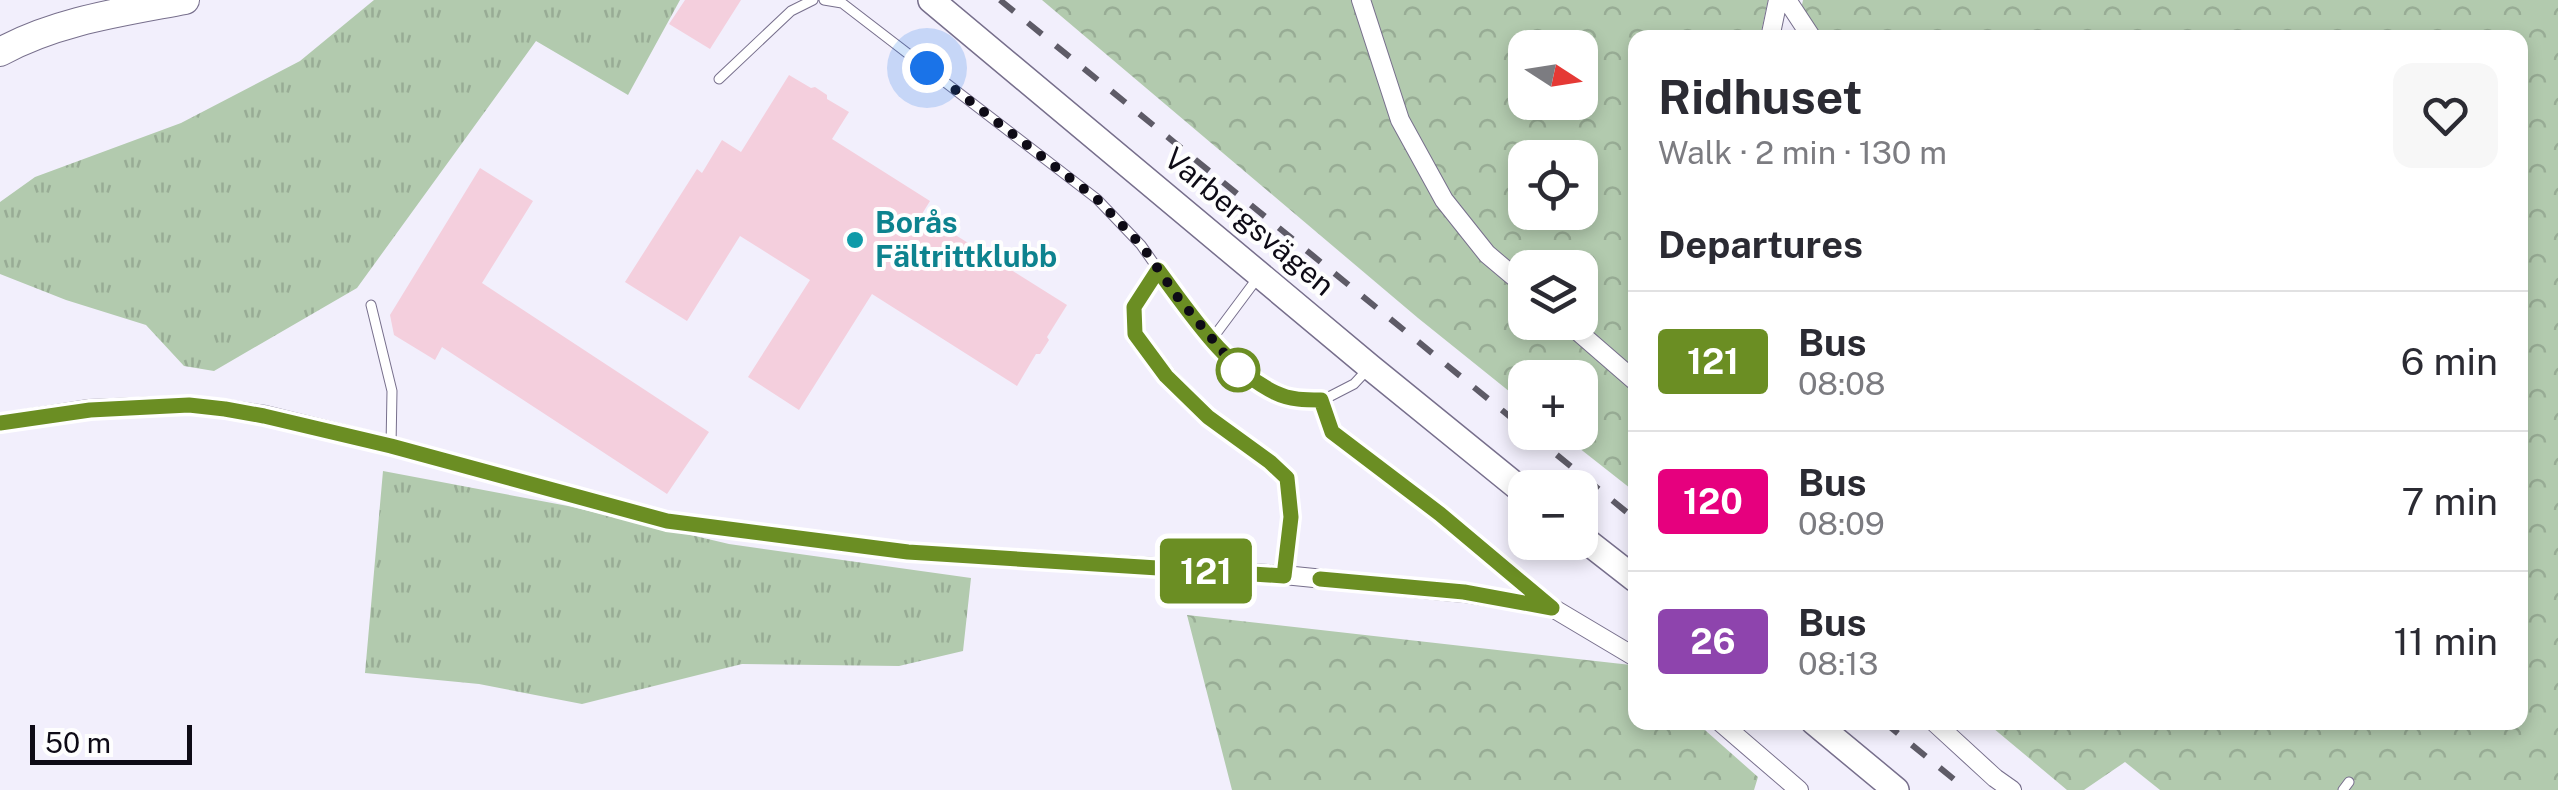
<!DOCTYPE html>
<html lang="en">
<head>
<meta charset="utf-8">
<style>
  :root { --surface:#fff; --page:#f7f7f7; --text:#2b2b33; --muted:#7c7c81; --line:#e1e1e2 }
  body { margin:0; font-family:"Public Sans",sans-serif; background:var(--page); color:var(--text); height:100vh; display:flex; flex-direction:column; font-size:38px; white-space:nowrap }
  * { box-sizing:border-box; margin:0 }
  p { font-size:32px; color:var(--muted) }
  .icon { flex:none; width:55px; height:55px; fill:none; stroke:currentColor; stroke-width:2; stroke-linecap:round; stroke-linejoin:round }
  .map { position:relative; flex:1; overflow:hidden }
  .details { position:absolute; left:1628px; top:30px; width:900px; height:700px; display:flex; flex-direction:column; background:var(--surface); border-radius:20px; box-shadow:0 5px 15px #0003 }
  .details>* { flex:none }
  .badge { padding:0 20px; border-radius:8px; font-size:35px; line-height:65px }
  .needle { width:65px; rotate:102deg }
  .buttons { position:absolute; left:1508px; top:30px; display:grid; gap:20px }
  .buttons a { display:grid; place-items:center; width:90px; height:90px; border-radius:20px; background:var(--surface); box-shadow:0 5px 15px #0003; font-size:50px }
  .scale { position:absolute; left:30px; bottom:25px; width:162px; box-sizing:border-box; padding-left:10px; border:5px solid #0e0b16; border-top:0; font-size:28px; line-height:35px; white-space:nowrap; color:#0e0b16; -webkit-text-stroke:8px #fefefe; paint-order:stroke }
  .you { position:absolute; width:50px; height:50px; margin:-25px; border:8px solid #fff; border-radius:50%; background:#1a73e8; box-shadow:0 0 0 15px #1a73e833 }
  .map>.badge { position:absolute; translate:-50% -50%; box-shadow:0 0 0 5px #fff }
  h2 { padding:0 30px; font-size:38px; line-height:90px }
  .round { display:grid; place-items:center; flex:none; width:105px; height:105px; border-radius:20px; background:var(--page) }
  .summary { display:flex; align-items:center; justify-content:space-between; height:170px; padding:0 30px }
  h1 { font-size:48px; font-weight:700; line-height:75px }
  ul { padding:0; list-style:none }
  li { display:flex; align-items:center; gap:30px; height:140px; padding:0 30px; border-top:2px solid var(--line) }
  li div { flex:1 }
  li b { display:block; font-size:38px }
  li em { font-style:normal }
  li .badge { min-width:110px; font-weight:700; text-align:center }
  .map>svg:first-child { display:block }
  .grass { fill:url(#grass-tufts) }
  .forest { fill:url(#forest-crowns); fill-rule:evenodd }
  .building { fill:#f4cfdd }
  .lines { fill:none; stroke-linecap:round; stroke-linejoin:round }
  .service-casing { stroke:#776f8c; stroke-width:11 }
  .minor-casing { stroke:#776f8c; stroke-width:20 }
  .secondary-casing { stroke:#776f8c; stroke-width:28 }
  .primary-casing { stroke:#776f8c; stroke-width:30 }
  .service { stroke:#fff; stroke-width:9 }
  .minor { stroke:#fff; stroke-width:18 }
  .secondary { stroke:#fff; stroke-width:25 }
  .primary { stroke:#fff; stroke-width:28 }
  .rail { stroke:#5e5b67; stroke-width:6; stroke-dasharray:18 18; stroke-linecap:butt }
  .line-casing { stroke:#fff; stroke-width:22 }
  .line { stroke:#6b8e23; stroke-width:15 }
  .walk { stroke:#0e0b16; stroke-width:10; stroke-dasharray:0 18 }
  .culture-dot { fill:#0f9aa8; stroke:#fefefe; stroke-width:4 }
  .stop-dot { fill:#fff; stroke:#6b8e23; stroke-width:5 }
  .labels { text-anchor:middle; stroke-width:8; stroke-linejoin:round; paint-order:stroke }
  .street-label { font-size:30px; fill:#0e0b16; stroke:#fefefe }
  .culture-label { font-size:30px; font-weight:bold; fill:#0d838f; stroke:#fefefe; text-anchor:start }
</style>
</head>
<body>
<div class="map">
<svg width="2558" height="790" viewBox="0 0 2558 790">
  <defs>
    <pattern id="grass-tufts" width="24" height="20" patternUnits="userSpaceOnUse" patternTransform="scale(2.5)"><rect width="24" height="20" fill="#b2caae"/><path d="M3 7l-1-3M5 7V3M7 7l1-3M15 17l-1-3M17 17v-4M19 17l1-3" fill="none" stroke="#98ac95"/></pattern>
    <pattern id="forest-crowns" width="20" height="18" patternUnits="userSpaceOnUse" patternTransform="scale(2.5)"><rect width="20" height="18" fill="#b2caae"/><path d="M2 6a3 3 0 1 1 6 0M12 15a3 3 0 1 1 6 0" fill="none" stroke="#98ac95"/></pattern>
  </defs>
  <rect width="100%" height="100%" fill="#f2effc"/>
  <!-- grass -->
  <path class="grass" d="M374 0H680L628 95 536 41 357 288 214 371 184 366 146 325 66 300 0 274V202L35 177 181 123 300 61Z
    M383 471 568 506 729 544 971 578 963 651 899 666 742 664 582 704 479 684 365 673Z"/>
  <!-- forest -->
  <path class="forest" d="M1042 0H1768L1760 37 1635 38V492L1560 433 1580 432V378H1525V404L1418 318ZM1525 48H1580V102H1525ZM1525 158H1580V212H1525ZM1525 268H1580V322H1525Z
    M1803 0H2558V790H2160L2125 762 2084 790H2067L1987 723 2520 722V38H1795Z
    M1187 615 1631 665 1635 668V722L1697 723 1758 777 1754 790H1232Z"/>
  <!-- building -->
  <path class="building" d="M685 0H741L710 49 669 24Z
    M789 75 811 88 815 87 827 95V99L849 112 832 139 930 201 922 214 1067 305 1047 337 1049 340 1040 354H1036L1017 386 872 294 799 410 748 377 810 280 740 236 687 321 625 282 697 169 702 173 722 140 741 152Z
    M480 168 533 201 482 283 709 432 667 494 442 347 435 360 394 335 390 315Z"/>
  <g class="lines">
    <!-- service casing -->
    <g class="service-casing">
      <path id="service" d="M824 0 842 3 1097 199 1141 245 1179 299 1238 370 1277 394 1299 400 1321 401 1354 384 1368 369
        M719 79 791 11 813 0
        M371 305 392 391 391 446
        M1212 339 1259 276
        M2343 790 2349 782"/>
    </g>
    <!-- minor casing -->
    <g class="minor-casing">
      <path id="minor" d="M1361 0 1400 120 1444 200 1487 254 1525 286
        M1787 0 1812 38
        M1770 38 1778 0
        M1567 322 1635 381
        M1321 401 1332 432 1440 514 1551 607
        M0 423 89 409 189 405 225 409 265 415 391 446 667 521 908 552 1284 575 1291 517 1287 478 1270 462 1208 417 1166 375 1135 335 1134 307 1158 270
        M1284 575 1464 593 1551 607 1635 657
        M1720 722 1799 790
        M1934 722 1995 778 2012 790"/>
    </g>
    <!-- secondary casing -->
    <g class="secondary-casing">
      <path id="secondary" d="M931 0 1370 367 1525 493
        M1580 536 1635 579
        M1814 722 1896 790"/>
    </g>
    <!-- primary casing -->
    <g class="primary-casing">
      <path id="primary" d="M0 52C56 21 122 12 185 0"/>
    </g>
    <!-- service -->
    <use href="#service" class="service"/>
    <!-- minor -->
    <use href="#minor" class="minor"/>
    <!-- secondary -->
    <use href="#secondary" class="secondary"/>
    <!-- primary -->
    <use href="#primary" class="primary"/>
    <!-- rail -->
    <path class="rail" d="M1000 0 1525 429
      M1529 432 1635 519
      M1884 722 1967 790"/>
  </g>
  <g class="lines">
    <!-- line casing -->
    <g class="line-casing">
      <path id="line" d="M0 423 90 410 189 405 225 409 264 416 391 446 667 521 908 552 1284 576 1291 517 1287 478 1270 462 1208 417 1166 376 1135 334 1134 307 1158 270C1190 313 1227 370 1276 393 1290 400 1306 400 1321 400L1332 432 1440 514 1552 608 1464 592 1320 579"/>
    </g>
    <!-- line -->
    <use href="#line" class="line"/>
    <!-- walk -->
    <path class="walk" d="M927 68 1097 199 1142 246 1179 299 1238 370"/>
  </g>
  <!-- markers -->
  <circle class="culture-dot" cx="855" cy="240" r="10"/>
  <circle class="stop-dot" cx="1238" cy="370" r="20"/>
  <g class="labels">
    <!-- street labels -->
    <g class="street-label">
      <text transform="translate(1249 222) rotate(40)" y="10">Varbergsvägen</text>
    </g>
    <!-- culture labels -->
    <g class="culture-label">
      <text x="875" y="233">Borås<tspan x="875" dy="34">Fältrittklubb</tspan></text>
    </g>
  </g>
</svg>
<div class="buttons">
<a><svg class="needle" viewBox="-14 -14 28 28"><path d="M0-13l5 13h-10z" fill="#e53935"/><path d="M0 13l5-13h-10z" fill="#7c7c81"/></svg></a>
<a><svg class="icon" aria-label="locate" viewBox="0 0 24 24"><circle cx="12" cy="12" r="6"/><path d="M12 2v4M12 18v4M2 12h4M18 12h4"/></svg></a>
<a><svg class="icon" aria-label="layers" viewBox="0 0 24 24"><path d="M12 4l9 5-9 5-9-5zM3 14l9 5 9-5"/></svg></a>
<a>+</a>
<a>−</a>
</div>
<div class="scale">50 m</div>
<div class="you" style="left:927px;top:68px"></div>
<b class="badge" style="left:1206px;top:571px;background:#6b8e23;color:#fff">121</b>
<section class="details">
<div class="summary"><div><h1>Ridhuset</h1><p>Walk · 2 min · 130 m</p></div><a class="round"><svg class="icon" aria-label="heart" viewBox="0 0 24 24"><path d="M12 20l-8-8c-3-5 5-10 8-4 3-6 11-1 8 4z"/></svg></a></div>
<h2>Departures</h2>
<ul>
<li><span class="badge" style="background:#6b8e23;color:#fff">121</span><div><b>Bus</b><p>08:08</p></div><em>6 min</em></li>
<li><span class="badge" style="background:#e6007e;color:#fff">120</span><div><b>Bus</b><p>08:09</p></div><em>7 min</em></li>
<li><span class="badge" style="background:#8e44ad;color:#fff">26</span><div><b>Bus</b><p>08:13</p></div><em>11 min</em></li>
</ul>
</section>
</div>
</body>
</html>
